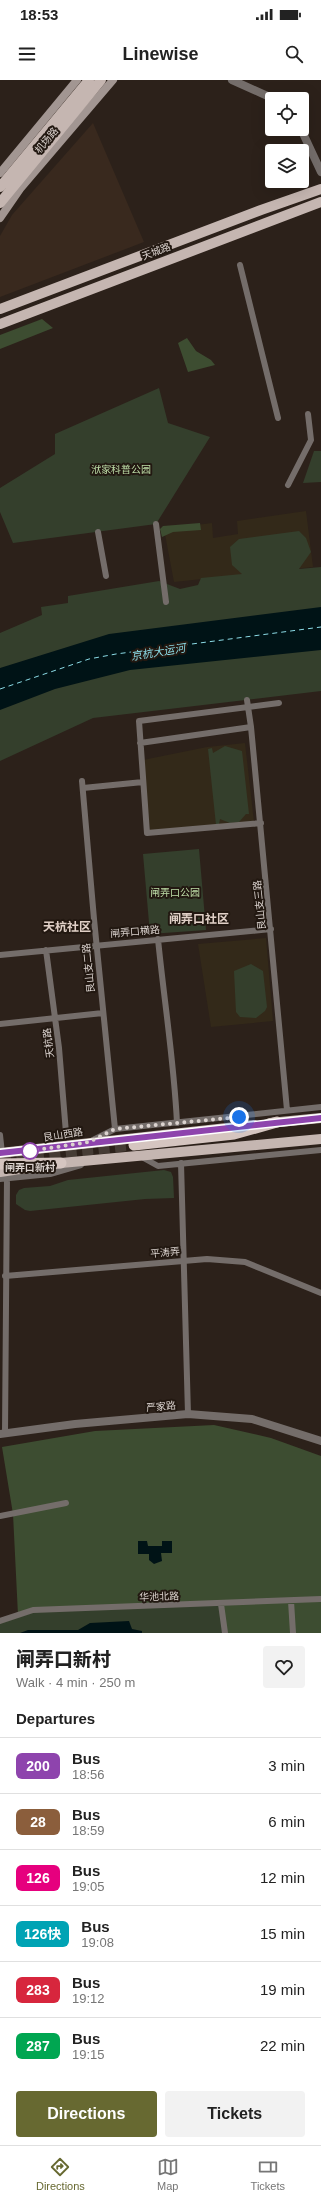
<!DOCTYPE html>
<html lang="en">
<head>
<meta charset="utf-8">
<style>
  :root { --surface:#fff; --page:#f2f2f2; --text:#222; --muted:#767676; --line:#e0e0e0; --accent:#676931 }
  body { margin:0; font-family:Arial,"Noto Sans SC",sans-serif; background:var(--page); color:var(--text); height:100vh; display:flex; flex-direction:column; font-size:15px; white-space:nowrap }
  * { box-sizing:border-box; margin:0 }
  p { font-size:13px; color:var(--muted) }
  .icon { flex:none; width:22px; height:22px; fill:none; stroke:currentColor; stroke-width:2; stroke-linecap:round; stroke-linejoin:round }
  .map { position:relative; height:1553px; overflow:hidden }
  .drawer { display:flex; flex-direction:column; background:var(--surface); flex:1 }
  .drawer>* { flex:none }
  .badge { padding:0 8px; border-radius:6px; font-size:14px; line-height:26px }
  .buttons { position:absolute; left:265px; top:12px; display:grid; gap:8px }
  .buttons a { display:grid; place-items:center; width:44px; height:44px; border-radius:4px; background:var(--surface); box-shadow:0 4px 16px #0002; font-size:20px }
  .you { position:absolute; width:20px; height:20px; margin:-10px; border:3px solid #fff; border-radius:50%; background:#1a73e8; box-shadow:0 0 0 6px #1a73e833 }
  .map>.badge { position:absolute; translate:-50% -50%; box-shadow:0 0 0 2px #fff }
  h2 { padding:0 16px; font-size:15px; line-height:36px }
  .round { display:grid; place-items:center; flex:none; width:42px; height:42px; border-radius:4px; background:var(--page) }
  .head { display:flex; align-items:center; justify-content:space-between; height:68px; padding:0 16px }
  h1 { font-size:19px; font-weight:800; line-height:30px }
  .primary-button { display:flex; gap:8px; margin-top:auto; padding:8px 16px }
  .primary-button a { flex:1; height:46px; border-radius:4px; background:var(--accent); color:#fff; font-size:16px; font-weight:800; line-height:46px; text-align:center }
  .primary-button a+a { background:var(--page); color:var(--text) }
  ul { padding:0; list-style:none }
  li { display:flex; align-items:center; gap:12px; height:56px; padding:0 16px; border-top:1px solid var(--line) }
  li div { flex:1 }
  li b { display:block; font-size:15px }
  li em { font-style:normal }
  li .badge { min-width:44px; font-weight:700; text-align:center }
  .status { display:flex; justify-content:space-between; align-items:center; height:28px; padding:0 20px; background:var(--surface); direction:ltr }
  .status svg { height:11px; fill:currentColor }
  header { display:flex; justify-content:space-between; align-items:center; height:52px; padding:0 16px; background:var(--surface); font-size:18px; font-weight:800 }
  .tab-bar { display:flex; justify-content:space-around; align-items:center; height:56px; border-top:1px solid var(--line); background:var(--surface); font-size:11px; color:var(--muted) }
  .tab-bar a { display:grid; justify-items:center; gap:2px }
  .tab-bar .current { color:var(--accent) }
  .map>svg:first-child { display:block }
  .built { fill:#39291e }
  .education { fill:#332919 }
  .green { fill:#343f2c }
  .forest { fill:#3d4d31 }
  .water { fill:#001316 }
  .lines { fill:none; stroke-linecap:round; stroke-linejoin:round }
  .ferry { stroke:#8cdce7; stroke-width:1; stroke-dasharray:5 4; stroke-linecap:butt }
  .trunk-tunnel { stroke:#463c35; stroke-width:11; stroke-dasharray:11 5.5; stroke-linecap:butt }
  .minor { stroke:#746d6a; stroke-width:6 }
  .tertiary { stroke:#746d6a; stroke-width:8 }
  .secondary { stroke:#a29692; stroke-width:8 }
  .primary { stroke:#c5b6b1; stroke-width:10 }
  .trunk { stroke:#d5c5c0; stroke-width:11 }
  .line-casing { stroke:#fff; stroke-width:9 }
  .line { stroke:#8e44ad; stroke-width:6 }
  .walk { stroke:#dbd3cf; stroke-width:4; stroke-dasharray:0 7.2 }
  .stop-dot { fill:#fff; stroke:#8e44ad; stroke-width:2 }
  .labels { text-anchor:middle; stroke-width:4; stroke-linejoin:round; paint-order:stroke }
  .street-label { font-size:10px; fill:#dbd3cf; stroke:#221811 }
  .park-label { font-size:10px; fill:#bedea8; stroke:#221811 }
  .stop-label { font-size:10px; font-weight:bold; fill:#dbd3cf; stroke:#221811 }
  .water-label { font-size:11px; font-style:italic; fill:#8cdce7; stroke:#221811 }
  .quarter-label { font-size:12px; font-weight:bold; fill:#e0d0c7; stroke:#221811 }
</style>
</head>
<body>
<div class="status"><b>18:53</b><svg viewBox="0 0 49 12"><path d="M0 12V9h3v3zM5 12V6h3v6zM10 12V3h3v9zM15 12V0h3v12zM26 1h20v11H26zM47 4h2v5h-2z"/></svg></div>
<header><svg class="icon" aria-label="menu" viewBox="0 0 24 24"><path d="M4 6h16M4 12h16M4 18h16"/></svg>Linewise<svg class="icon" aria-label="search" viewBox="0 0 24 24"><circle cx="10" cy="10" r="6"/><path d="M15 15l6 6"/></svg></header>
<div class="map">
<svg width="321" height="1553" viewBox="0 0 321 1553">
  <rect width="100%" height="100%" fill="#2c211a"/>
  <!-- built -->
  <path class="built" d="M93 43 144 162 0 217V156L12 135Z"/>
  <!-- education -->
  <path class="education" d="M306 431 313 487 174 502 164 449 212 443 213 458 238 454 237 441Z
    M245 663 254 742 150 751 143 680 207 667Z
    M266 858 273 941 211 947 198 864Z"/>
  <!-- green -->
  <path class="green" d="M159 308 168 343 210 357 156 444 13 463 0 432V408L55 374V354Z
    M314 371H321V402L303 403Z
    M299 451 306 458 311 472 299 489 321 487V611L93 638 0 681V553L42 535 41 527 68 523V516L159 501 180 509 198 505 201 498 242 494 232 485 230 467 239 459Z
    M225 666 242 671 249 734H246L239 742 230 743 220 739 219 744 216 745 208 669 212 668 213 673Z
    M199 769 206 850 150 854 143 774Z
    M251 884 263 891 267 927 265 931 256 938 240 937 236 932 234 891Z
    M164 1090 171 1092 173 1097 174 1118 145 1119 30 1131 25 1130 16 1124V1115L19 1110 24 1108 50 1106 68 1100Z
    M221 1524 225 1553H0V1541L33 1530Z"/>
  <!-- forest -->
  <path class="forest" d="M42 239 53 248 0 269V255Z
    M187 258 196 271 211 280 215 285 188 292 178 263Z
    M200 443 201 450 173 452 162 457 160 449 163 446Z
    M214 1345 271 1358 321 1376V1553H225L221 1524 33 1530 18 1535 13 1434 2 1367 95 1351Z"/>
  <!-- water -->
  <path class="water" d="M321 527V570L130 590 55 609 0 630V588L109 554Z
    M138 1461H147L148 1466H162V1461H172V1473H161L162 1481 154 1484 149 1480V1474H138Z
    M129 1541 132 1549 142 1551V1553H20L28 1550H78L90 1543Z"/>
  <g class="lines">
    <!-- ferry -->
    <path class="ferry" d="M0 609 89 579 116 574 321 547"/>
    <!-- trunk-tunnel -->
    <path class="trunk-tunnel" d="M0 1079 134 1065"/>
    <!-- minor -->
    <path class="minor" d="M240 185 278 338
      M288 405 311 360 308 334
      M156 444 166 522
      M98 452 106 496
      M247 620 251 647 287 1030
      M140 663 251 647
      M82 701 94 839 115 1049
      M83 708 143 702
      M261 743 147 753 139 641 279 623
      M158 859C164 920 174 981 177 1043
      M46 870 59 968 66 1053
      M0 875 271 849
      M0 944 103 933
      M0 1055 2 1073
      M93 1060 115 1049 321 1027
      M140 1076 158 1086 321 1070
      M181 1083 188 1334
      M0 1099 50 1094 81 1085
      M5 1196 207 1179 245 1182 321 1213
      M5 1353 7 1098
      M0 1436 66 1423
      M291 1521 293 1553
      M221 1524 225 1553
      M0 1541 33 1530 321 1519"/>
    <!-- tertiary -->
    <path class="tertiary" d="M232 0 274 19
      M301 49 321 92
      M0 1354 75 1344 188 1334 252 1339 321 1361"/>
    <!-- secondary -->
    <path class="secondary" d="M0 93 77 0
      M0 138 20 109 113 0"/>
    <!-- primary -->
    <path class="primary" d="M0 107 89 0
      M0 123 101 0
      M0 229 261 130 321 109
      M0 244 321 122
      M270 1043 321 1038
      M0 1073 254 1045
      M0 1092 61 1083 321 1059"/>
    <!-- trunk -->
    <path class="trunk" d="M134 1065 234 1054 277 1042
      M0 1084 61 1083"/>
  </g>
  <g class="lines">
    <!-- line casing -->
    <g class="line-casing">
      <path id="line" d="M0 1073 321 1038"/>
    </g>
    <!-- line -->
    <use href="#line" class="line"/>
    <!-- walk -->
    <path class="walk" d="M30 1071 89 1062 115 1049 239 1037"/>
  </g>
  <!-- markers -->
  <circle class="stop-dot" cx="30" cy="1071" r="8"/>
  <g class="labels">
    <!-- street labels -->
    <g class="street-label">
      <text transform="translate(46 60) rotate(-50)" y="4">机场路</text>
      <text transform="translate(156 171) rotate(-21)" y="4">天城路</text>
      <text transform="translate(259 825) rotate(-96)" y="4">艮山支三路</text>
      <text transform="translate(135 851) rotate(-5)" y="4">闸弄口横路</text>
      <text transform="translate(88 888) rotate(-96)" y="4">艮山支二路</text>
      <text transform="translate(48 963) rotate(-97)" y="4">天杭路</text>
      <text transform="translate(63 1054) rotate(-9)" y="4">艮山西路</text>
      <text transform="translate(165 1172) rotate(-5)" y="4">平涛弄</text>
      <text transform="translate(161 1326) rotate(-5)" y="4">严家路</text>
      <text transform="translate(159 1516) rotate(-2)" y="4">华池北路</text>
    </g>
    <!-- park labels -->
    <g class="park-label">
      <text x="121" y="393">洑家科普公园</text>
      <text x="175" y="816">闸弄口公园</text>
    </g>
    <!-- stop labels -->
    <g class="stop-label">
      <text x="30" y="1091">闸弄口新村</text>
    </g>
    <!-- water labels -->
    <g class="water-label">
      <text transform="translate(158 572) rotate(-9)" y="4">京杭大运河</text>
    </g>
    <!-- quarter labels -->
    <g class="quarter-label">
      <text x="199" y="843">闸弄口社区</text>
      <text x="67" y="851">天杭社区</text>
    </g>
  </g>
</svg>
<div class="buttons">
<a><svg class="icon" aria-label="locate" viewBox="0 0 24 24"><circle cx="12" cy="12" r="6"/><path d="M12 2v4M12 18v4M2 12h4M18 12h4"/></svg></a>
<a><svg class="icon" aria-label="layers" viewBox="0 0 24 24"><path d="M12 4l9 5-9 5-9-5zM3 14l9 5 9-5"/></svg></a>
</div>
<div class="you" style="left:239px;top:1037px"></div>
</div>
<section class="drawer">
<div class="head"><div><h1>闸弄口新村</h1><p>Walk · 4 min · 250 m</p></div><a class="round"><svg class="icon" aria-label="heart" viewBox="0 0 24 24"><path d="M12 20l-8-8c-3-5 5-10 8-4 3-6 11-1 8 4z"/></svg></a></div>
<h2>Departures</h2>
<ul>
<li><span class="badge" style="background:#8e44ad;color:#fff">200</span><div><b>Bus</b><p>18:56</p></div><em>3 min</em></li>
<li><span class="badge" style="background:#8b5e3c;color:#fff">28</span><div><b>Bus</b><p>18:59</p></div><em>6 min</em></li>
<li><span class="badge" style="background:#e6007e;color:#fff">126</span><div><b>Bus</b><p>19:05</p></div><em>12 min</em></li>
<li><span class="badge" style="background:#00a3b4;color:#fff">126快</span><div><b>Bus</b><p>19:08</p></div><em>15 min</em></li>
<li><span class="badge" style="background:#d7263d;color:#fff">283</span><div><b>Bus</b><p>19:12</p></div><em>19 min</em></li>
<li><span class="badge" style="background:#00a651;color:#fff">287</span><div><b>Bus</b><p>19:15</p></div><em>22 min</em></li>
</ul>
<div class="primary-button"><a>Directions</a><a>Tickets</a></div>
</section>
<nav class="tab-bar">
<a class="current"><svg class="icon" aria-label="directions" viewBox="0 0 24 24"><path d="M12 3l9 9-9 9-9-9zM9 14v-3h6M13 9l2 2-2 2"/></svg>Directions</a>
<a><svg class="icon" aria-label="map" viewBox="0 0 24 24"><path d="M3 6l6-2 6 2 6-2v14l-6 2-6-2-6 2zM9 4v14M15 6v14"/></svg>Map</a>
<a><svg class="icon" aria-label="tickets" viewBox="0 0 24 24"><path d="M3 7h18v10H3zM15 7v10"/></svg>Tickets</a>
</nav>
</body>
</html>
